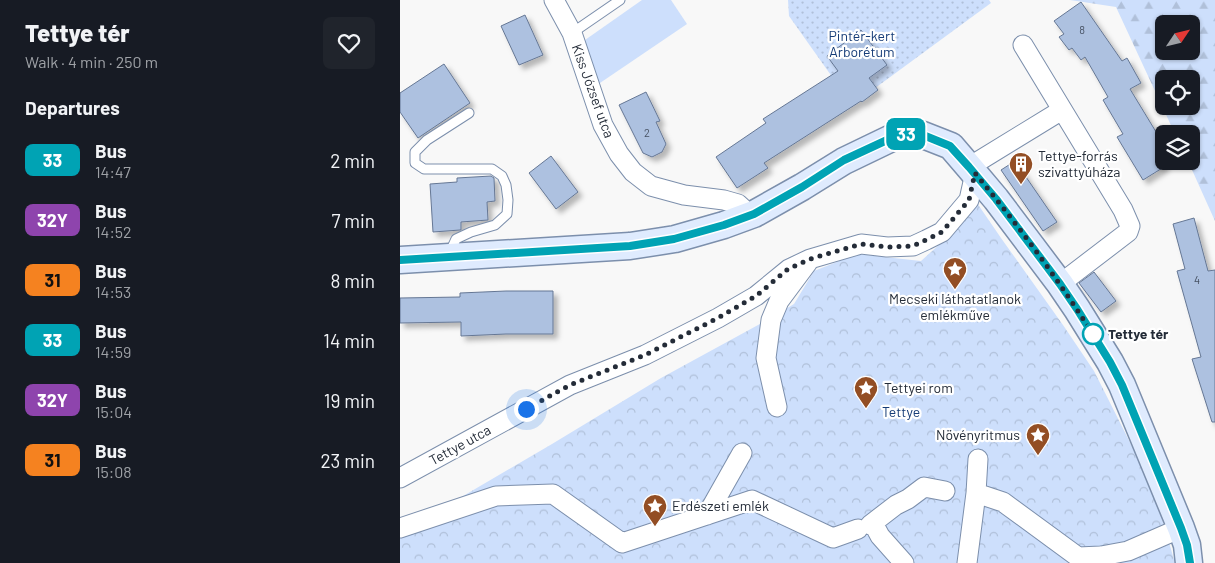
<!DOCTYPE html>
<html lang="en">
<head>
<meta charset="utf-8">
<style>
  :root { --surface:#171b24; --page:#20242c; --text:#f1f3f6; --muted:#9ea1a6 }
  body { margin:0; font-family:Barlow,sans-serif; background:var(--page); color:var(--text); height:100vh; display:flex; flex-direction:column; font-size:19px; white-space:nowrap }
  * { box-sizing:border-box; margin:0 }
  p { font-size:16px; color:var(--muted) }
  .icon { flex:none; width:28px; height:28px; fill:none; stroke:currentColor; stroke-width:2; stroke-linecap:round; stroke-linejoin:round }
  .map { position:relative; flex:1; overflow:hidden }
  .details { display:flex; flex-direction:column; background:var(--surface); width:400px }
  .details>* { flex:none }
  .badge { padding:0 10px; border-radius:8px; font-size:18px; line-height:32px }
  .needle { width:32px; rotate:55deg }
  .controls { position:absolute; left:755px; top:15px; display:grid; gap:10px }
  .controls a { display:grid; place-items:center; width:45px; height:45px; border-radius:8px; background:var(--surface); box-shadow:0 1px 4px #0004; font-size:25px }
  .you { position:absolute; width:25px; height:25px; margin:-12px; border:4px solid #fff; border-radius:50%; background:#1a73e8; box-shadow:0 0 0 8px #1a73e833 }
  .map>.badge { position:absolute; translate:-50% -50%; box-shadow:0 0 0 2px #fff }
  h2 { padding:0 25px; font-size:19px; line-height:45px }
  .round { display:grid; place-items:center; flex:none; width:52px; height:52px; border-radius:8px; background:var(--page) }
  .head { display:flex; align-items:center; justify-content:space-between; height:85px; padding:0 25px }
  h1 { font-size:24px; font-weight:800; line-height:38px }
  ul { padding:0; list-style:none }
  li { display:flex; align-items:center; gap:15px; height:60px; padding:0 25px }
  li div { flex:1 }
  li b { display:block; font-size:19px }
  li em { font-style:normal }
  li .badge { min-width:55px; font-weight:700; text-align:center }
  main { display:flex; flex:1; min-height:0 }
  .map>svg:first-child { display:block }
  .grass { fill:#cddffc }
  .forest { fill:url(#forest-firs); fill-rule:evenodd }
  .park { fill:url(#park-crowns) }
  .garden { fill:url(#garden-dots) }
  .building { fill:#adc1e0; stroke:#657794; filter:url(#shadow) }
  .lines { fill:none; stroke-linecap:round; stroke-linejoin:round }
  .lane-casing { stroke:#7c8fac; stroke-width:11 }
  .street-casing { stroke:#7c8fac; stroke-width:21 }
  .secondary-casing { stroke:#7c8fac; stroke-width:29 }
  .lane { stroke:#fff; stroke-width:9 }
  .street { stroke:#fff; stroke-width:19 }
  .secondary { stroke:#dfebfe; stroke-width:26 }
  .line-casing { stroke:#fff; stroke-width:11 }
  .line { stroke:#00a3b4; stroke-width:8 }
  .walk { stroke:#242c38; stroke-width:5; stroke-dasharray:0 9 }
  .stop-dot { fill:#fff; stroke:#00a3b4; stroke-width:2.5 }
  .labels { text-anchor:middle; stroke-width:4.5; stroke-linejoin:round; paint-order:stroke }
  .number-label { font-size:11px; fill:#465162 }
  .park-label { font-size:14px; fill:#163c77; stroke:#fff }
  .street-label { font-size:14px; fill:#242c38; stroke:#fff }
  .poi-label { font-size:14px; fill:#242c38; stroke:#fff; text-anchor:start }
  .stop-label { font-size:14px; font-weight:bold; fill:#242c38; stroke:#fff; text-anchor:start }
</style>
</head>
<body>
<main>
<section class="details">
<div class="head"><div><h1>Tettye tér</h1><p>Walk · 4 min · 250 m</p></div><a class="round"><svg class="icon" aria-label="heart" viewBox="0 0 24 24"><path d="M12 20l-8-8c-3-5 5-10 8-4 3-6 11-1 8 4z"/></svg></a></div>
<h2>Departures</h2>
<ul>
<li><span class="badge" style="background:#00a3b4;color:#fff">33</span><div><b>Bus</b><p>14:47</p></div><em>2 min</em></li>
<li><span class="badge" style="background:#8e44ad;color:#fff">32Y</span><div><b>Bus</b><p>14:52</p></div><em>7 min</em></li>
<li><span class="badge" style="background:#f58220;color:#111">31</span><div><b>Bus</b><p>14:53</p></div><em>8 min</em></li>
<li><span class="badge" style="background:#00a3b4;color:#fff">33</span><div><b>Bus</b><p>14:59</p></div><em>14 min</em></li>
<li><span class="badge" style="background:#8e44ad;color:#fff">32Y</span><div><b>Bus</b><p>15:04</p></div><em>19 min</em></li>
<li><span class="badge" style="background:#f58220;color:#111">31</span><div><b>Bus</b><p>15:08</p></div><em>23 min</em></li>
</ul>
</section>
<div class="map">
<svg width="815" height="563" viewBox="0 0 815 563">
  <defs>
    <pattern id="forest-firs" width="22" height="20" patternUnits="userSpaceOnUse" patternTransform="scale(1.25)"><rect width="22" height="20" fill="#cddffc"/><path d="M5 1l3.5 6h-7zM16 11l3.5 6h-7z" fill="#b0c0d9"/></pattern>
    <pattern id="park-crowns" width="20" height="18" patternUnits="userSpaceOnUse" patternTransform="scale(1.25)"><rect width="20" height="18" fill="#cddffc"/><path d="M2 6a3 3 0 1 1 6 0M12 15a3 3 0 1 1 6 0" fill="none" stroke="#b0c0d9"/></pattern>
    <pattern id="garden-dots" width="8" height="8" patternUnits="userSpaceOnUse" patternTransform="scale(1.25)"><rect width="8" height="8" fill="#cddffc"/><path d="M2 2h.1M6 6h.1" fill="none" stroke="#b0c0d9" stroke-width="1.8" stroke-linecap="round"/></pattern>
    <filter id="shadow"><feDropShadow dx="4.5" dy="4.5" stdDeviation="2.5" flood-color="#0004"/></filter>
  </defs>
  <rect width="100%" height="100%" fill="#f8f8f8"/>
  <!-- grass -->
  <path class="grass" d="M242 0H271L287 24 197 85 185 40Z"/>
  <!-- forest -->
  <path class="forest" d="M670 0H815V221L788 161H791V134H775L716 7ZM764 24H791V51H764ZM764 79H791V106H764Z"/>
  <!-- park -->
  <path class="park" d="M577 203 601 238 663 325 694 371 753 488 775 563H0V533L152 444 261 378 367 320 394 304 414 271 457 254 521 261 550 235Z"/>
  <!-- garden -->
  <path class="garden" d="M388 0H589L591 3 452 105 389 16Z"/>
  <!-- building -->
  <path class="building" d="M681 2 722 61 727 58 741 83 730 89 764 145V167L743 180 717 137 723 134 703 100 708 97 685 57 681 60 672 48 669 50 659 37 664 34 654 21Z
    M125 15 143 55 119 65 101 26Z
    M461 30 487 65 469 78 478 90 462 102 461 101 364 163 368 168 337 188 316 157 366 123 363 119 438 71 427 56Z
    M44 64 70 103 18 138 0 112V93Z
    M246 92 260 121 256 122 266 144 262 152 252 157 243 153 219 105Z
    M151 156 178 192 156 209 129 173Z
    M615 161 657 222 643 231 601 170Z
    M91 176 94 178 95 201 87 202 88 220 61 222V230H60L33 232 30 184 57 182V178Z
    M794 218 808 271 815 270V422H812L792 359 801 357 777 271 785 269 773 224Z
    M694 272 716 301 701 312 679 283Z
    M106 291H153V334H106L61 336V322L0 323V298L60 297V293Z"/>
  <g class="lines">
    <!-- lane casing -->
    <g class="lane-casing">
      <path id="lane" d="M172 33 220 0
        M49 254 56 239 71 232 95 225 107 214 108 200 106 185 102 176 92 169H24L15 163V152L27 140 69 113"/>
    </g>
    <!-- street casing -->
    <g class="street-casing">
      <path id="street" d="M154 0 172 33 203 125 219 154 233 172 251 186 284 195 324 200 338 204 350 215
        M623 45 723 210 730 226 728 232 660 284
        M569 167 662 110
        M377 407 366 358 371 320 379 301 408 262
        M0 478 170 385 245 355 318 318 356 296 389 269 410 259 461 244 487 247 513 246 526 240 542 232 569 200 575 173
        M576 493 603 502 678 557 701 556 728 551 781 528
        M307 515 342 453
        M473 523 480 536 504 563
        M470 525 496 505 508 499 524 487 545 491
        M0 528 96 496 153 494 222 543 352 500 433 538 458 529
        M567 563 576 493 578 459"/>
    </g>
    <!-- secondary casing -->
    <g class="secondary-casing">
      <path id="secondary" d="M0 260 230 246 275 239 324 225 354 214 402 187 444 161 500 134 523 135 551 146 569 167 596 199 660 284 677 309 710 362 722 385 781 528 787 545 789 563"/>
    </g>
    <!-- lane -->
    <use href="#lane" class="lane"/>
    <!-- street -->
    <use href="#street" class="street"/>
    <!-- secondary -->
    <use href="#secondary" class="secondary"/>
  </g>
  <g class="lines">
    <!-- line casing -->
    <g class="line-casing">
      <path id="line" d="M0 260 230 246 274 239 324 225 354 214 402 187 444 160 500 134 523 135 550 146 569 167 596 199 660 284 677 309 710 362 722 385 781 528 787 545 790 563"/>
    </g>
    <!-- line -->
    <use href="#line" class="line"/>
    <!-- walk -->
    <path class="walk" d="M126 409 170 385 245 355 318 318 356 296 388 269 410 259 461 244 487 247 513 246 526 240 542 232 569 200 575 173C618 225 658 279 694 336L693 334"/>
  </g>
  <!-- icons -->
  <defs>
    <g id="building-pin" transform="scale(1.25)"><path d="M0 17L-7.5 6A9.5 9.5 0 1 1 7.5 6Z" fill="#934e24" stroke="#fff"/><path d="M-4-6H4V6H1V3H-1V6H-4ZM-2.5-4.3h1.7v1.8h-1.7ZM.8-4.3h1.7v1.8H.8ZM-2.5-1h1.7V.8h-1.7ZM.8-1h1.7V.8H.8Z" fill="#fff"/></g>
    <g id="sight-pin" transform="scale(1.25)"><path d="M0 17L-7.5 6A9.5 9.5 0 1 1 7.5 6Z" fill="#934e24" stroke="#fff"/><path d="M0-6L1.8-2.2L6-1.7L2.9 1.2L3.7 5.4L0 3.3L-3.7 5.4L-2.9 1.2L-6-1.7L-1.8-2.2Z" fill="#fff"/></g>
  </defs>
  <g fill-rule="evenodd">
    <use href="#building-pin" x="621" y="164"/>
    <use href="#sight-pin" x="555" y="269"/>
    <use href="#sight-pin" x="466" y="388"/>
    <use href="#sight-pin" x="638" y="435"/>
    <use href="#sight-pin" x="255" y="506"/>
  </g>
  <!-- markers -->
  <circle class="stop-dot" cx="693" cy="334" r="10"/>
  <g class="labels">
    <!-- number labels -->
    <g class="number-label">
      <text x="682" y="34">8</text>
      <text x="247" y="137">2</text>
      <text x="797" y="284">4</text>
    </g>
    <!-- park labels -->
    <g class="park-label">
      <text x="462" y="41">Pintér-kert<tspan x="462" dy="16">Arborétum</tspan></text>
      <text x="501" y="417">Tettye</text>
    </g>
    <!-- street labels -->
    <g class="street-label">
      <text transform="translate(193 91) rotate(70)" y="5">Kiss József utca</text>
      <text transform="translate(60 445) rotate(-29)" y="5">Tettye utca</text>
    </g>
    <!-- poi labels -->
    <g class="poi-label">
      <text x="638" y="161">Tettye-forrás<tspan x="638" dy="16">szivattyúháza</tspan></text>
      <text x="555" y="304" text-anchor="middle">Mecseki láthatatlanok<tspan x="555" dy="16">emlékműve</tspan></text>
      <text x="484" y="393">Tettyei rom</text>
      <text x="620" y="440" text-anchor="end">Növényritmus</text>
      <text x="272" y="511">Erdészeti emlék</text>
    </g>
    <!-- stop labels -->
    <g class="stop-label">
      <text x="708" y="339">Tettye tér</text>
    </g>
  </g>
</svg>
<div class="controls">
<a><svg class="needle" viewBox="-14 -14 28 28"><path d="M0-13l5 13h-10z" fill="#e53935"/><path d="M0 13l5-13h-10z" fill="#9ea1a6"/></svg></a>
<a><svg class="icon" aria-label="locate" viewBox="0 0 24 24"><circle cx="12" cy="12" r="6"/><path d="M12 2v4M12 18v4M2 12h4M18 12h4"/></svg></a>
<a><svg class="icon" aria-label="layers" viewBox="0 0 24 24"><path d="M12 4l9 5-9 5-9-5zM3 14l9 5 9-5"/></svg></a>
</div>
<div class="you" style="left:126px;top:409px"></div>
<b class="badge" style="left:506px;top:134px;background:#00a3b4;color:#fff">33</b>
</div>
</main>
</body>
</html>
